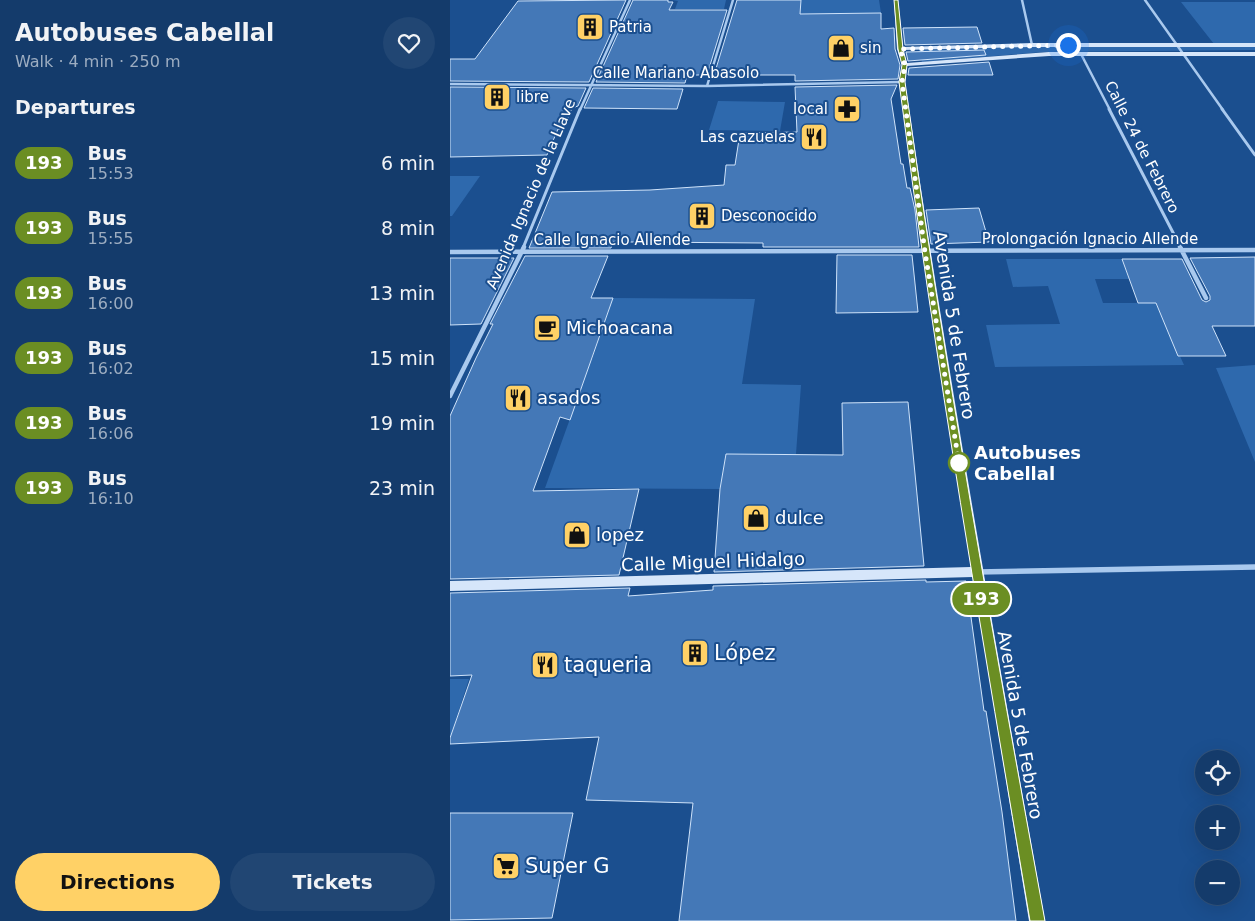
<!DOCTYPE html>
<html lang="en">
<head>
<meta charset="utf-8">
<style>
  :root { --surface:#143b6b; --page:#214673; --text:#f1f3f6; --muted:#9dadc1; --line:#33557e; --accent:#ffd166 }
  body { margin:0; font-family:"DejaVu Sans",sans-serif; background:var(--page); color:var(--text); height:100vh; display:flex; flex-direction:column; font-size:19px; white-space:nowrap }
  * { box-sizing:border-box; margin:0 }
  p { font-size:16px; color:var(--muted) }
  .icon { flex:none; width:28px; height:28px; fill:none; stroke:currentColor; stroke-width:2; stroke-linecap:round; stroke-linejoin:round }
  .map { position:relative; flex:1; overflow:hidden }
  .sheet { display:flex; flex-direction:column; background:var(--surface); width:450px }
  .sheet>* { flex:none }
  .badge { padding:0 10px; border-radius:16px; font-size:18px; line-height:32px }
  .controls { position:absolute; left:745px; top:750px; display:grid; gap:10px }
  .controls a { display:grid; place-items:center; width:45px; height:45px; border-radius:50%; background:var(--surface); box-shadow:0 5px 20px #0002,0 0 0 1px var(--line); font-size:25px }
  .you { position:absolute; width:25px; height:25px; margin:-12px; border:4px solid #fff; border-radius:50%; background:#1a73e8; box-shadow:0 0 0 8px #1a73e833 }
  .map>.badge { position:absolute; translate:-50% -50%; box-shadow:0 0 0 2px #fff }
  h2 { padding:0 15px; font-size:19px; line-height:45px }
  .round { display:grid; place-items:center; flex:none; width:52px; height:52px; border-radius:26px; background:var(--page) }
  .overview { display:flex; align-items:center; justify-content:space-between; height:85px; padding:0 15px }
  h1 { font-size:24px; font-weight:700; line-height:38px }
  .primary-button { display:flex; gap:10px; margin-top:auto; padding:10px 15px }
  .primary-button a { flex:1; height:58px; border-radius:30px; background:var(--accent); color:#111; font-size:20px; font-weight:700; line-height:58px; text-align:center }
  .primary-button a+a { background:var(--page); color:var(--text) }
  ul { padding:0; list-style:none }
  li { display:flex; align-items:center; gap:15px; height:65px; padding:0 15px }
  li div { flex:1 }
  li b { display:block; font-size:19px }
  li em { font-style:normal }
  li .badge { min-width:55px; font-weight:700; text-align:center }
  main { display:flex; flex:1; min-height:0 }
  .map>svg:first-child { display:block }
  .green { fill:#2e69ad }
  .building { fill:#4478b7; stroke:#cfe3fa }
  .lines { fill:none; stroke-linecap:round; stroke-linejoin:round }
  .street-far3 { stroke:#a9c9ee; stroke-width:2.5 }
  .street-far2 { stroke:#a9c9ee; stroke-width:3 }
  .street-far1 { stroke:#a9c9ee; stroke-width:4.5 }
  .street { stroke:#a9c9ee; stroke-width:5.5 }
  .secondary { fill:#d6e6fa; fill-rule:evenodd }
  .line { fill:#6b8e23; stroke:#fff }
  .walk { stroke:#fff; stroke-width:5; stroke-dasharray:0 9 }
  .stop-dot { fill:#fff; stroke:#6b8e23; stroke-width:2.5 }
  .labels { text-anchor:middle; stroke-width:4; stroke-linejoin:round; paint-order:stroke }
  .far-poi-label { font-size:15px; fill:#fff; stroke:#1b4f8f; text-anchor:start }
  .far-street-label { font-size:15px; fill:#fff; stroke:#1b4f8f }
  .street-label { font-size:18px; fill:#fff; stroke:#1b4f8f }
  .poi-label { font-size:18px; fill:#fff; stroke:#1b4f8f; text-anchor:start }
  .stop-label { font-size:18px; font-weight:bold; fill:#fff; stroke:#1b4f8f; text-anchor:start }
  .near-poi-label { font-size:21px; fill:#fff; stroke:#1b4f8f; text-anchor:start }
</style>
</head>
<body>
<main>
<section class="sheet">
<div class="overview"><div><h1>Autobuses Cabellal</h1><p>Walk · 4 min · 250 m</p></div><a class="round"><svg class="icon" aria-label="heart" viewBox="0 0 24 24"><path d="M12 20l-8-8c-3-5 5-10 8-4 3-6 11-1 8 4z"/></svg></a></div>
<h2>Departures</h2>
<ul>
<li><span class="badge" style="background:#6b8e23;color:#fff">193</span><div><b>Bus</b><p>15:53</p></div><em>6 min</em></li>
<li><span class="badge" style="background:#6b8e23;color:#fff">193</span><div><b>Bus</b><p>15:55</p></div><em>8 min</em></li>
<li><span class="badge" style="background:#6b8e23;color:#fff">193</span><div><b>Bus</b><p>16:00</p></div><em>13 min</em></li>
<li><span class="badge" style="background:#6b8e23;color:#fff">193</span><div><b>Bus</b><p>16:02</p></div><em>15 min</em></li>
<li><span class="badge" style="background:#6b8e23;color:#fff">193</span><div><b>Bus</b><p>16:06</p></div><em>19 min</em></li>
<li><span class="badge" style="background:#6b8e23;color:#fff">193</span><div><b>Bus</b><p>16:10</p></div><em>23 min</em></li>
</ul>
<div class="primary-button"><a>Directions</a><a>Tickets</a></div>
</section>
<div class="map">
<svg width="805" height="921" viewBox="0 0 805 921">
  <rect width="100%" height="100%" fill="#1b4f8f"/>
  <!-- green -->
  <path class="green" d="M222 0H276L274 9H225L228 1Z
    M351 0H429L431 13 350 14Z
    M731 2H805V44H764Z
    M573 47H805V50L593 52 472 62 469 50Z
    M268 101 335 102 330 131 259 130Z
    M0 176H30L2 216H0Z
    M556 259H672L679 279H645L653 303H706L734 365 545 367 536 325 610 324 598 286 563 287Z
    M163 298 305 299 292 384 351 385 346 454H276L270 489 95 488 134 380 103 358 142 359Z
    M805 365V462L766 368Z
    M0 679H19L0 738Z"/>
  <!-- building -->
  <path class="building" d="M176 0 139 82 0 81V59H25L68 1Z
    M183 0H218V2H223L219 10H277L257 75H237L235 83 146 82Z
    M287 0H351L350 14 431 13V29L444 28 445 49 450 65 448 79 345 81V75H264Z
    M527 27 532 43 455 45 453 28Z
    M534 50 536 55 458 61 456 52Z
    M539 62 543 75H458L459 68Z
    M447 85 441 99 451 164H453L457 188H460L465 210 469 247H313V243L186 242H163L161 248H79L102 192 200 190 274 185 276 165H285L290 133 347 132 345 87Z
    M0 87 136 88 128 106 122 108 113 129H108L97 155 0 157Z
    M143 88 233 89 227 109 134 108Z
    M529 208 539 242 481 244 476 210Z
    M387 255H462L468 312 386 313Z
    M75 256H158L141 298H163L120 420 110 417 83 491 189 489 169 575 0 579V416L26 358 43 324H40Z
    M805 257V326H762L776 356H728L706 303H688L672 259H732L752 300 756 302 760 300V296L740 258Z
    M0 258H64L31 324 0 325Z
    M458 402 474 566 264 572 270 489 276 454 393 455 392 403Z
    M476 580V582L516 581 534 711H536L552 812 566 921H229L243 803 136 800 149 737 0 744V738L22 675 0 676V593L180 588 178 596 263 590V586Z
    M0 813H123L102 918 0 920Z"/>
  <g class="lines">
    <!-- street-far3 -->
    <path class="street-far3" d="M572 0 582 45
      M695 0 773 110
      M631 54 660 110
      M0 84 257 86 452 82
      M257 86 283 0
      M130 110 180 0"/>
    <!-- street-far2 -->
    <path class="street-far2" d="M659 109 731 248
      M772 109 805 155
      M73 248 130 109"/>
    <!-- street-far1 -->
    <path class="street-far1" d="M730 247 756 298
      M0 252 805 250
      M0 396 74 247"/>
    <!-- street -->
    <path class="street" d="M527 572 805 567"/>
    <!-- secondary -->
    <path class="secondary" d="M444 0H448L453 47 582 43H805V47H582L453 50 457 63 599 52H805V56H599L457 66 455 82C496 363 545 642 595 921H579L523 577 0 591V581L521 567 478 292 449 82 452 65 447 49Z"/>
  </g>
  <!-- line -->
  <path class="line" d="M444 0H448L453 49 457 65 455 82C494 363 544 642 595 921H580C533 642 485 363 449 82L452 65 448 49Z"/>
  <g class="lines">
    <!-- walk -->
    <path class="walk" d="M509 463 475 252 452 82 455 65 450 49 618 45"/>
  </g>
  <!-- icons -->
  <defs>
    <g id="building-square" transform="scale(1.4375)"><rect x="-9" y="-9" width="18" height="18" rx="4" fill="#ffd166" stroke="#1b4f8f"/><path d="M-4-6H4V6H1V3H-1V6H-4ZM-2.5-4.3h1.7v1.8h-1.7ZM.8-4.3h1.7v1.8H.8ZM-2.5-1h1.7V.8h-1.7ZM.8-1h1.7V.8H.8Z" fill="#111"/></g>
    <g id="shop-square" transform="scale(1.4375)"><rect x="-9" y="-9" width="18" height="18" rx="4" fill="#ffd166" stroke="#1b4f8f"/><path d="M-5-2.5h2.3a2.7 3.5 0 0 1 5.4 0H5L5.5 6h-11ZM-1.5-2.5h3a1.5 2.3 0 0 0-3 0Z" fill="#111"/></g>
    <g id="pharmacy-square" transform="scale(1.4375)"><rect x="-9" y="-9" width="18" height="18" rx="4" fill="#ffd166" stroke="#1b4f8f"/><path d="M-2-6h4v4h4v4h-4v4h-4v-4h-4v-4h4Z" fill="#111"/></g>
    <g id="restaurant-square" transform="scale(1.4375)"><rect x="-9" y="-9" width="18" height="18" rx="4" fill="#ffd166" stroke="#1b4f8f"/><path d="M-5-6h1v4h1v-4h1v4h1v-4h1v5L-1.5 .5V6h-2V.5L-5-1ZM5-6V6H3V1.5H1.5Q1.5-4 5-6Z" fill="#111"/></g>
    <g id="cafe-square" transform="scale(1.4375)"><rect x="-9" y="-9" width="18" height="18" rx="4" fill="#ffd166" stroke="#1b4f8f"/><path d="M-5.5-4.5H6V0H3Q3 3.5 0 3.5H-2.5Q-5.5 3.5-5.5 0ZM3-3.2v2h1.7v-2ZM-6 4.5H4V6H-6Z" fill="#111"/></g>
    <g id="supermarket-square" transform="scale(1.4375)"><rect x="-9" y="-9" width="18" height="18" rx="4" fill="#ffd166" stroke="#1b4f8f"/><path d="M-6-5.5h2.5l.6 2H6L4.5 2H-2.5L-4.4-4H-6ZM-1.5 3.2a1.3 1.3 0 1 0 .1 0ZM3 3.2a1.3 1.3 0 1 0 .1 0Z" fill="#111"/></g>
  </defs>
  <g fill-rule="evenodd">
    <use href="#building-square" x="140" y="27"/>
    <use href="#shop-square" x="391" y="48"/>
    <use href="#building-square" x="47" y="97"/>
    <use href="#pharmacy-square" x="397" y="109"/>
    <use href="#restaurant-square" x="364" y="137"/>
    <use href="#building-square" x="252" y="216"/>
    <use href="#cafe-square" x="97" y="328"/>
    <use href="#restaurant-square" x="68" y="398"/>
    <use href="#shop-square" x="306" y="518"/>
    <use href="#shop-square" x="127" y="535"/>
    <use href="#building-square" x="245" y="653"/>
    <use href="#restaurant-square" x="95" y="665"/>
    <use href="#supermarket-square" x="56" y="866"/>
  </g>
  <!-- markers -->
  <circle class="stop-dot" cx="509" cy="463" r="10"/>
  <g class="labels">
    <!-- far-poi labels -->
    <g class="far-poi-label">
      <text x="159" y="32">Patria</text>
      <text x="410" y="53">sin</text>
      <text x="66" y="102">libre</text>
      <text x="378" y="114" text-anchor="end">local</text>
      <text x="345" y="142" text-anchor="end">Las cazuelas</text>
      <text x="271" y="221">Desconocido</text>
    </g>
    <!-- far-street labels -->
    <g class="far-street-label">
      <text x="226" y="78">Calle Mariano Abasolo</text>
      <text transform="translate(692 147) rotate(63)" y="5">Calle 24 de Febrero</text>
      <text transform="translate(81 194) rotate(-67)" y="5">Avenida Ignacio de la Llave</text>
      <text x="640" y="244">Prolongación Ignacio Allende</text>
      <text x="162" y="245">Calle Ignacio Allende</text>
    </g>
    <!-- street labels -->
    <g class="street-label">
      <text transform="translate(504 325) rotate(81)" y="6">Avenida 5 de Febrero</text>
      <text transform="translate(263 562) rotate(-2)" y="6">Calle Miguel Hidalgo</text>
      <text transform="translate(570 725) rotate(80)" y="6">Avenida 5 de Febrero</text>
    </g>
    <!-- poi labels -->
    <g class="poi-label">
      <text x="116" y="334">Michoacana</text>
      <text x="87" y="404">asados</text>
      <text x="325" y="524">dulce</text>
      <text x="146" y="541">lopez</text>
    </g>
    <!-- stop labels -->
    <g class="stop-label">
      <text x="524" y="459">Autobuses<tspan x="524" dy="21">Cabellal</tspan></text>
    </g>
    <!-- near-poi labels -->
    <g class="near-poi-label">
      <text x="264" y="660">López</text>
      <text x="114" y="672">taqueria</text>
      <text x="75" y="873">Super G</text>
    </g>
  </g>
</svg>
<div class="controls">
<a><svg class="icon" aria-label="locate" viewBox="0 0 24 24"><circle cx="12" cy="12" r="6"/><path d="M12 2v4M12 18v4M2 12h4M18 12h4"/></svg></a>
<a>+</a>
<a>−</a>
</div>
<div class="you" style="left:618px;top:45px"></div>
<b class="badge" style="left:531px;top:599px;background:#6b8e23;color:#fff">193</b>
</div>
</main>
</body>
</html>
